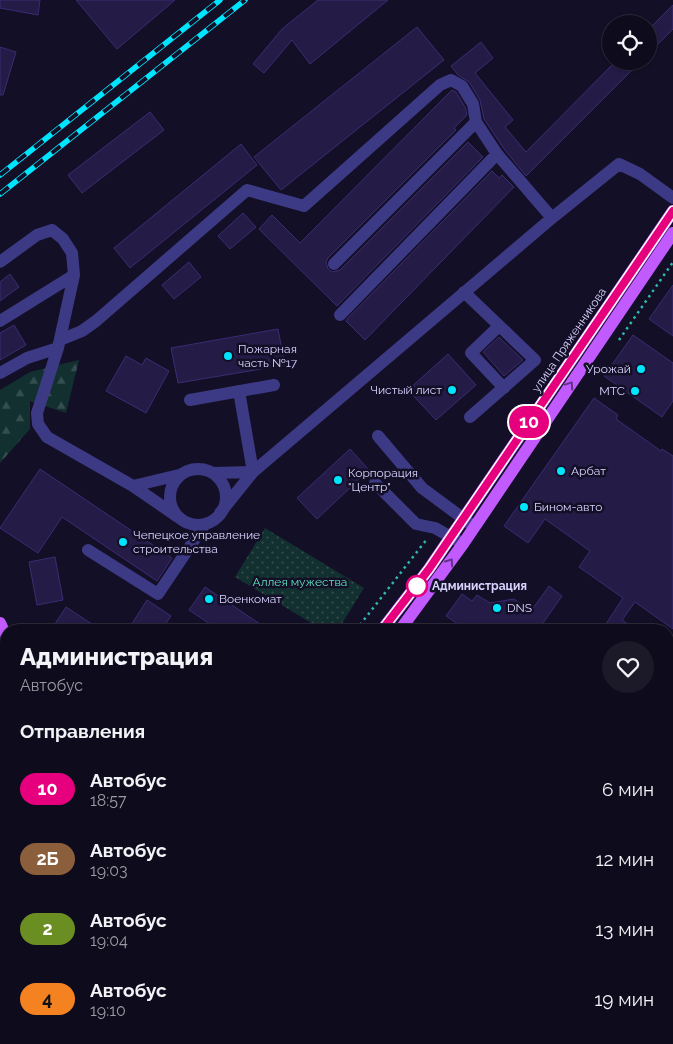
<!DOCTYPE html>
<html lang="ru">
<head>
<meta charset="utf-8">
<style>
  :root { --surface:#0e0b1c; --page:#1c1929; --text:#f1f3f6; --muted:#9b9ba3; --line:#2e2b3b }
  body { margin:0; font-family:Raleway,sans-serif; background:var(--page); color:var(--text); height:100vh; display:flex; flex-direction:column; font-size:19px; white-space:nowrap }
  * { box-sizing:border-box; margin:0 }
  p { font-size:16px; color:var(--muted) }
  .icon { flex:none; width:28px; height:28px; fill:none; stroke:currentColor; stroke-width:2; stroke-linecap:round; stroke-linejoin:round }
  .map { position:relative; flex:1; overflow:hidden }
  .side { position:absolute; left:0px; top:624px; width:674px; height:421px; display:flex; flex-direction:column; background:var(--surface); border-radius:20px 20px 0 0; box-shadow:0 1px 4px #0004,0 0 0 1px var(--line) }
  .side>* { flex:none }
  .badge { padding:0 10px; border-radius:16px; font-size:18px; line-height:32px }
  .fabs { position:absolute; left:602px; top:15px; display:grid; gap:10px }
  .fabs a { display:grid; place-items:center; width:55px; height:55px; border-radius:50%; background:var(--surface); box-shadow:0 1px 4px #0004,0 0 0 1px var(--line); font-size:25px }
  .map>.badge { position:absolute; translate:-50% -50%; box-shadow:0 0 0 2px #fff }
  h2 { padding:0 20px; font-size:19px; line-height:45px }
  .round { display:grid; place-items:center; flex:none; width:52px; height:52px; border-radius:26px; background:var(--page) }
  .head { display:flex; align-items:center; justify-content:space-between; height:85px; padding:0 20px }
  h1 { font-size:24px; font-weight:800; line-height:38px }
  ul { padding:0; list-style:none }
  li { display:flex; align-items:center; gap:15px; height:70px; padding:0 20px }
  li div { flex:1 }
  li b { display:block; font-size:19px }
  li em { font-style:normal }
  li .badge { min-width:55px; font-weight:700; text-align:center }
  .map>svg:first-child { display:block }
  .green { fill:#12302f }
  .forest { fill:url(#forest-firs) }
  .park { fill:url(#park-dots) }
  .building { fill:#241b47; stroke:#3b2d73 }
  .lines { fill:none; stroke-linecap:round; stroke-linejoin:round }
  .path { stroke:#2fb8b0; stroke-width:2.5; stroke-dasharray:2.5 4; stroke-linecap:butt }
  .minor { stroke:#3d3a85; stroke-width:12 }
  .major { stroke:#c25bff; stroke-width:12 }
  .rail-casing { stroke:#00e5ff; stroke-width:5.5 }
  .rail { stroke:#130f26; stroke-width:4; stroke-dasharray:11; stroke-linecap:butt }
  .oneway { stroke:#623188 }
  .line-casing { stroke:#fff; stroke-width:11 }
  .line { stroke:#e6007e; stroke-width:8 }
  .poi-dot { fill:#00e5ff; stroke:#130f26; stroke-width:2 }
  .stop-dot { fill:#fff; stroke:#e6007e; stroke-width:2.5 }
  .labels { text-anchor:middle; stroke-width:5; stroke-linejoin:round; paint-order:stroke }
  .street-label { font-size:12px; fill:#d9d4ff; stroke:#130f26 }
  .poi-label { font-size:12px; fill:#d9d4ff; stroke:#130f26; text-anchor:start }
  .park-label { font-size:12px; fill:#5fe0c0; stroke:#130f26 }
  .stop-label { font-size:12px; font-weight:bold; fill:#d9d4ff; stroke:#130f26; text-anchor:start }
</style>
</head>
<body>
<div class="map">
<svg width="673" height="1044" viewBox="0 0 673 1044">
  <defs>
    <pattern id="forest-firs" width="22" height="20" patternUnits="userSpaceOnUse" patternTransform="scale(1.25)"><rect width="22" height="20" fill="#12302f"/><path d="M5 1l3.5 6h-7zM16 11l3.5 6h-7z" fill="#344d4e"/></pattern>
    <pattern id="park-dots" width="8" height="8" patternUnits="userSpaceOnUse" patternTransform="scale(1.25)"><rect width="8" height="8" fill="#12302f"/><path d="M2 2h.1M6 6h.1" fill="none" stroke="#344d4e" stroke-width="1.8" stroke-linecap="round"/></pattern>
  </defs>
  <rect width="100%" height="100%" fill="#130f26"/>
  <!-- green -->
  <path class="green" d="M6 841V924L0 916V849Z"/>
  <!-- forest -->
  <path class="forest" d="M79 360 66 413 30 401V429L0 463V390L30 372Z"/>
  <!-- park -->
  <path class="park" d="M265 528 364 588 338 630H323L235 577Z
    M316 1039H374L370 1044H320Z"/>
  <!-- building -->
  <path class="building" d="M0 0H40L38 15 0 8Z
    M76 0H175L117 49Z
    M318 0H388L310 64 292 40 264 73 253 64 282 29Z
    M673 5V29L649 53V29Z
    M417 27 444 60 281 190 254 157Z
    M481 42 493 58 475 73 513 120 505 127 526 152 616 61H641L526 176 504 149 484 119 480 100 469 82 458 75 451 66Z
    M0 47 16 52 3 95H0Z
    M452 90 456 92 465 107 467 115 454 128 456 130 328 258 326 262 328 269 332 272 340 270 468 142 483 157 337 306 259 229 272 215 300 243Z
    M150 112 164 130 82 193 68 175Z
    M241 144 257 165 130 268 114 248Z
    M492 171 499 178 502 175 514 187 365 340 346 321 348 318Z
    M243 213 256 227 230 249 218 236Z
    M189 262 201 277 174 299 162 285Z
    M10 274 19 287 0 301V282Z
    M673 285V336L649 319Z
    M14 325 26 345 0 360V333Z
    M278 329 285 365 178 383 171 348Z
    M633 335 673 363V401L662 417 604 376Z
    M499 337 523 360 504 376 483 352Z
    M448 354 476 385 436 420 408 390Z
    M126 356 142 365 146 358 169 371 146 413 106 391Z
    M594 398 618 415 616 419 661 451 662 449 673 456V629L635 602 622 620 636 630H602L623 598 579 567 590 551 545 519 528 543 504 526Z
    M350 449 369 470 317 519 297 498Z
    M40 469 172 558 157 581 62 517 38 553 0 528Z
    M55 557 63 600 37 605 29 562Z
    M549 586 562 596 538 630H467L446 616 462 594 472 601 477 595 490 603 514 599 531 611Z
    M205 587 269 630H219L189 610Z
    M147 600 171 616 161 630H128Z
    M66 607 101 630H51Z"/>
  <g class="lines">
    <!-- path -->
    <path class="path" d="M619 340 673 262
      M356 630 427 539
      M0 736C4 755 6 775 0 793
      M668 834 673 838
      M0 1019 6 1012
      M48 1039 49 1044
      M82 1039 83 1044
      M158 1039 167 1044
      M434 1044 437 1039"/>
    <!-- minor -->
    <path class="minor" d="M0 262 37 235 52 230 63 239 72 253 74 275 58 348 37 413 38 424 47 437 133 486 178 517
      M334 264 476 122
      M464 292 535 360 470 417
      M340 315 497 154
      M0 321 74 275
      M499 326 471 353 504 388
      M60 340 82 331 96 321 247 190 304 206 440 85 451 80 462 86 473 104 476 122 497 154 552 218
      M0 373 27 358 58 348
      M239 391 253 472
      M190 400 274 385
      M378 436 422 488 472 525
      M170 497a28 28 0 1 1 56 0a28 28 0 1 1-56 0Z
      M212 473 253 472
      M375 483 416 524 435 528 460 542
      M133 486 179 475
      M220 513 253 472 552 218 619 164 640 174 673 198
      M88 550 158 594 205 524
      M179 1039 187 1044
      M213 1039 222 1044
      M630 1039 638 1044
      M278 1044 282 1039
      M462 1044 466 1039
      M614 1044 617 1039"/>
    <!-- major -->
    <path class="major" d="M0 623 6 636
      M382 630 429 569 673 211
      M400 630 463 544 673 233
      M0 676 6 695
      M0 824 6 816
      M0 944 6 952
      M0 999 6 993
      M63 1039 64 1044"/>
    <!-- rail casing -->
    <g class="rail-casing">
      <path id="rail" d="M0 175 220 0
        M0 194 245 0"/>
    </g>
    <!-- rail -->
    <use href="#rail" class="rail"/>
  </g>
  <!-- one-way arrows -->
  <defs><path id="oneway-chevron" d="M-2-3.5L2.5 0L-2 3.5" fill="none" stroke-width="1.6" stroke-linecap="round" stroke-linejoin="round" transform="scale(1.25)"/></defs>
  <g class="oneway">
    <use href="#oneway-chevron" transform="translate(570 385) rotate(-56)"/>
    <use href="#oneway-chevron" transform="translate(450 562) rotate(-55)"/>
  </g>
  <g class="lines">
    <!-- line casing -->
    <g class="line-casing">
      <path id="line" d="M382 630 429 569 673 211"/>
    </g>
    <!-- line -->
    <use href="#line" class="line"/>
  </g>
  <!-- markers -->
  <g class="poi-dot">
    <circle cx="228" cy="356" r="5"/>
    <circle cx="641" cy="369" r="5"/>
    <circle cx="452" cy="390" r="5"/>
    <circle cx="635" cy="391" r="5"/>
    <circle cx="561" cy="471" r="5"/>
    <circle cx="338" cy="480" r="5"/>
    <circle cx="524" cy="507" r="5"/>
    <circle cx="123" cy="542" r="5"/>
    <circle cx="209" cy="599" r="5"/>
    <circle cx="497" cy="608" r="5"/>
  </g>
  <circle class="stop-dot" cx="417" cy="586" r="10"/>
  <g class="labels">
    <!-- street labels -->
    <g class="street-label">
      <text transform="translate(569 340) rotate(-56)" y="4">улица Пряженникова</text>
    </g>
    <!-- poi labels -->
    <g class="poi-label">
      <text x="238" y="353">Пожарная<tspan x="238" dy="14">часть №17</tspan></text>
      <text x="631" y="373" text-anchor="end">Урожай</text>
      <text x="442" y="394" text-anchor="end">Чистый лист</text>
      <text x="625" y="395" text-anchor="end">МТС</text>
      <text x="571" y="475">Арбат</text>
      <text x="348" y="477">Корпорация<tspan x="348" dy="14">"Центр"</tspan></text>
      <text x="534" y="511">Бином-авто</text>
      <text x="133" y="539">Чепецкое управление<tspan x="133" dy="14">строительства</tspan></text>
      <text x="219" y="603">Военкомат</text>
      <text x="507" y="612">DNS</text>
    </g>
    <!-- park labels -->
    <g class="park-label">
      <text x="300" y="586">Аллея мужества</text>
    </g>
    <!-- stop labels -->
    <g class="stop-label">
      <text x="432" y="590">Администрация</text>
    </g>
  </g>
</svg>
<div class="fabs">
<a><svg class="icon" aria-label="locate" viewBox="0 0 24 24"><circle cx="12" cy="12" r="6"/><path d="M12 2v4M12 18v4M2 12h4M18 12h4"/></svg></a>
</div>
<b class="badge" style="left:529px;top:422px;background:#e6007e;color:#fff">10</b>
<section class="side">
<div class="head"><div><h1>Администрация</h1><p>Автобус</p></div><a class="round"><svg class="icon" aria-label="heart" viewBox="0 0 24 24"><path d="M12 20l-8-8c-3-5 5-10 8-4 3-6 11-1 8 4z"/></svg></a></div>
<h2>Отправления</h2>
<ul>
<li><span class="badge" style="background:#e6007e;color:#fff">10</span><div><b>Автобус</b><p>18:57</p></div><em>6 мин</em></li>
<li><span class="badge" style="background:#8b5e3c;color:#fff">2Б</span><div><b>Автобус</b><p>19:03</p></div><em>12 мин</em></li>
<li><span class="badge" style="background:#6b8e23;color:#fff">2</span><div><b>Автобус</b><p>19:04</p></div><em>13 мин</em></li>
<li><span class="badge" style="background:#f58220;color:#111">4</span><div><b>Автобус</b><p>19:10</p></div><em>19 мин</em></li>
</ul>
</section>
</div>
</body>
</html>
